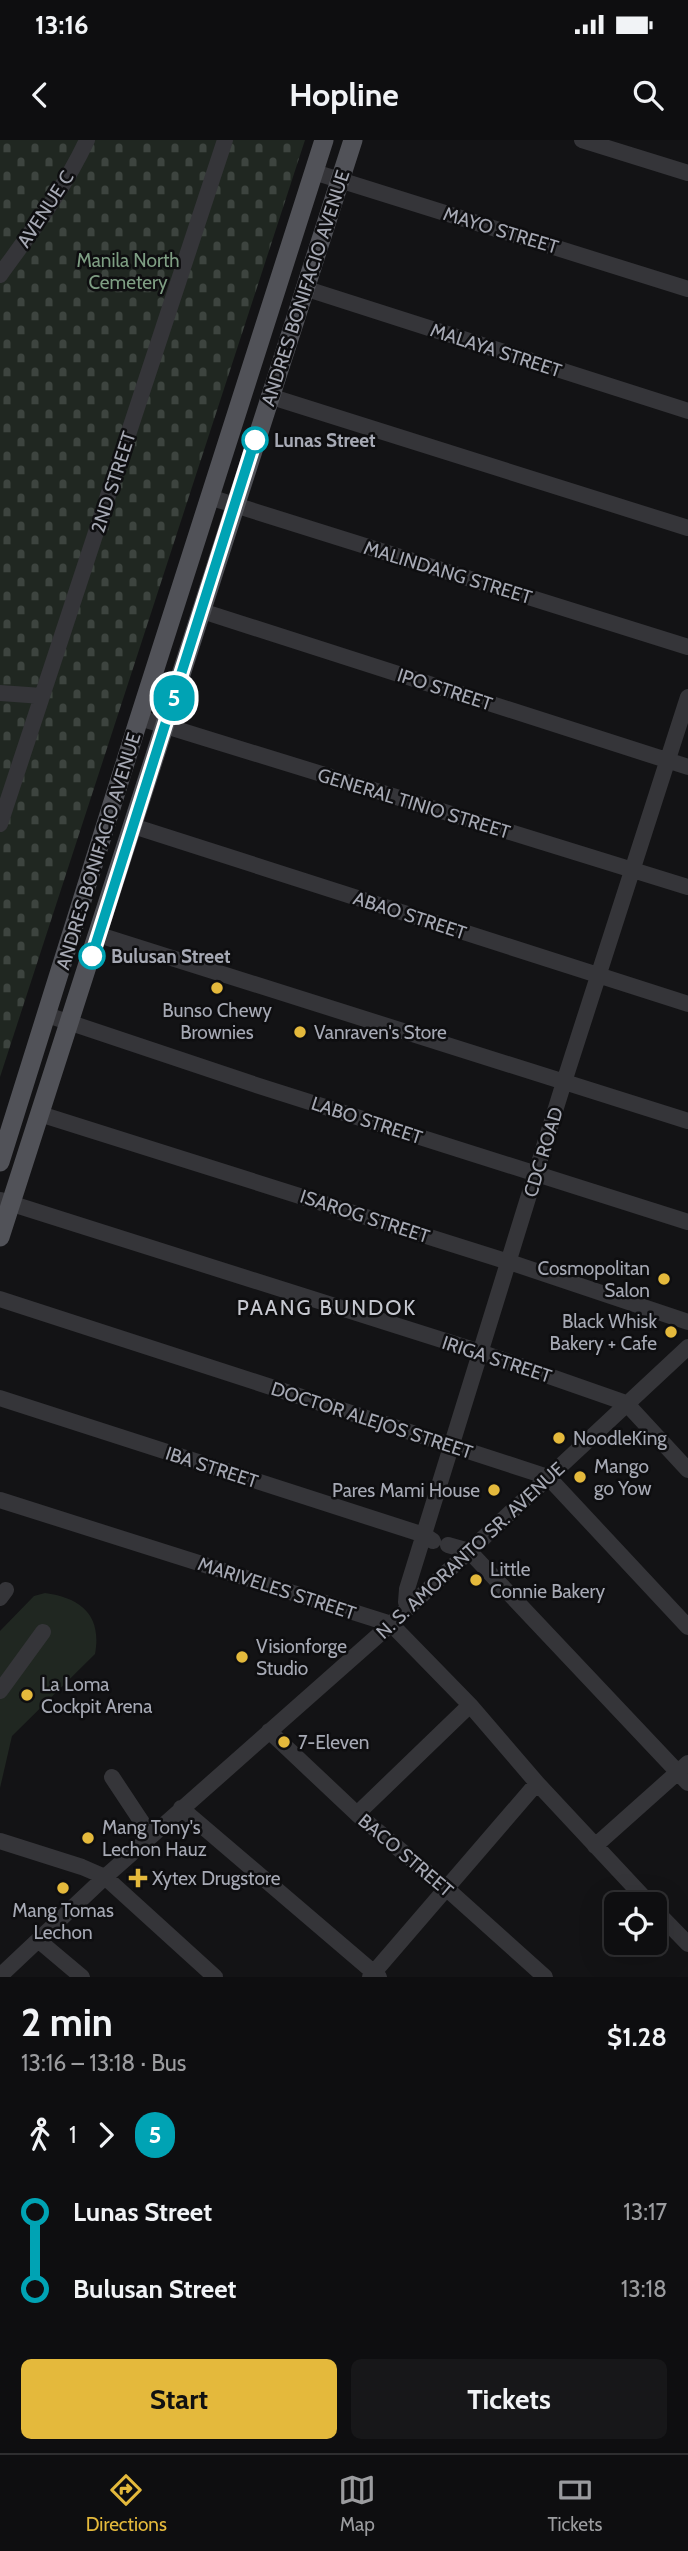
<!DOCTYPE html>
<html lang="en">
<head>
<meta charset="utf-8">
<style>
  :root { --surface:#0e0e10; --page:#171719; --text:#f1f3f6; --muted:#9b9c9f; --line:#2e2e30; --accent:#e4b93c }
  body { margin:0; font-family:Cabin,sans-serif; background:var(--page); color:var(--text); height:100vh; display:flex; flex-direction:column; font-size:26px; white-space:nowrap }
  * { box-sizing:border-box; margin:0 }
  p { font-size:23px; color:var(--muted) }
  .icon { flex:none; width:38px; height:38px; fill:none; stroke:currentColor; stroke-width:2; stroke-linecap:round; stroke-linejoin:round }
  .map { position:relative; height:1837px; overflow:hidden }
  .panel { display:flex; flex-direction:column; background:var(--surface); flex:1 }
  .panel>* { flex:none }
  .badge { padding:0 14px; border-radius:23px; font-size:24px; line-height:46px }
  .fabs { position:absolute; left:604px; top:1752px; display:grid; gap:14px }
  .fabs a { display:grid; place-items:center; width:63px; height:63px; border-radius:10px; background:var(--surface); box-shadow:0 7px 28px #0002,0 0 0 2px var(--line); font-size:35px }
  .map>.badge { position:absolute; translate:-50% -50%; box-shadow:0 0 0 4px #fff }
  .legs { display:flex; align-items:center; gap:10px; height:77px; padding:0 21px; font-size:23px }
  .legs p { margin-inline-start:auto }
  .overview { display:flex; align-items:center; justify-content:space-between; height:119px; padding:0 21px }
  h1 { font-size:38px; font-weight:700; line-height:52px }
  .cta { display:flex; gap:14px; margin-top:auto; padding:14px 21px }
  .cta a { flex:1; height:80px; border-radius:10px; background:var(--accent); color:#111; font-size:28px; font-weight:700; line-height:80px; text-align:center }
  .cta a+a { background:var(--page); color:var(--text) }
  ul { padding:0 21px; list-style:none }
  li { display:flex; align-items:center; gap:24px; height:77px; font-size:26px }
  li i { display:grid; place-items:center; width:10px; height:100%; margin:0 9px; background:currentColor }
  li i::after { content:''; width:18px; height:18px; margin:-9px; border:5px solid; border-radius:50%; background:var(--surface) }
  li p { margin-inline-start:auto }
  li:first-child i { background:linear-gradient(#0000 50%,currentColor 0) }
  li:last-child i { background:linear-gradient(currentColor 50%,#0000 0) }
  .status { display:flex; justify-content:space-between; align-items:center; height:49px; padding:0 35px; background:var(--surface); direction:ltr }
  .status svg { height:19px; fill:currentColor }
  header { display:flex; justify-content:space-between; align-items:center; height:91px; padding:0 21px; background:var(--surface); font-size:32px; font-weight:700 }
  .tab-bar { display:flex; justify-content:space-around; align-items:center; height:98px; border-top:2px solid var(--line); background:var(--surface); font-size:19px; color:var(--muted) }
  .tab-bar a { display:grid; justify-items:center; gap:4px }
  .tab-bar .on { color:var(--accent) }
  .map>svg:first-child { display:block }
  .cemetery { fill:url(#cemetery-stones) }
  .garden { fill:#202721 }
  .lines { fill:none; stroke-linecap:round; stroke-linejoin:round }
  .minor { stroke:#353539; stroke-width:16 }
  .major { stroke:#515258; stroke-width:19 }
  .line-1-casing { stroke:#fff; stroke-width:16 }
  .line-1 { stroke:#00a3b4; stroke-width:10 }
  .stop-1-dot { fill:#fff; stroke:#00a3b4; stroke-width:3.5 }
  .poi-dot { fill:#e4b93c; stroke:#0e0e10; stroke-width:2.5 }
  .labels { text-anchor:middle; stroke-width:5; stroke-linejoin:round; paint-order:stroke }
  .street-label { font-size:19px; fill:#a6a9b4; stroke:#0e0e10 }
  .park-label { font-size:19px; fill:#7e9e83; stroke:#0e0e10 }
  .stop-label { font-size:19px; font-weight:bold; fill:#a6a9b4; stroke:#0e0e10; text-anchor:start }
  .poi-label { font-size:19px; fill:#a6a9b4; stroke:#0e0e10; text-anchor:start }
  .neighbourhood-label { font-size:21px; letter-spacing:2px; fill:#c6c8d0; stroke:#0e0e10 }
</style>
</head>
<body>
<div class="status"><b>13:16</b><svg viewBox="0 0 49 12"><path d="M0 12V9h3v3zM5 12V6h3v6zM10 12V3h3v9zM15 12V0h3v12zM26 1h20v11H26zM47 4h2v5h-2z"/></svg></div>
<header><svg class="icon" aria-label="back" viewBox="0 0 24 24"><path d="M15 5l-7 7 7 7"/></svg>Hopline<svg class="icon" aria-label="search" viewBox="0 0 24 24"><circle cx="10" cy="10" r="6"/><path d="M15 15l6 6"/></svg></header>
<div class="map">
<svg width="688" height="1837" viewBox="0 0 688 1837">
  <defs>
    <pattern id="cemetery-stones" width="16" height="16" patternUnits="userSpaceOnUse" patternTransform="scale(1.75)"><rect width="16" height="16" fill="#202721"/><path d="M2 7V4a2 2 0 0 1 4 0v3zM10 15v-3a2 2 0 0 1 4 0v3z" fill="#3d443f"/></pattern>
  </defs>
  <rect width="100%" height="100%" fill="#131315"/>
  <!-- cemetery -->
  <path class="cemetery" d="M0 0H305L0 937Z"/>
  <!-- garden -->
  <path class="garden" d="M45 1453C82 1458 102 1476 95 1514L12 1596 0 1648V1491L34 1456Z"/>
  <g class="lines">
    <!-- minor -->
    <path class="minor" d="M582 0 688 33
      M314 32 688 149
      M0 135C31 92 65 48 87 0
      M304 148 688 271
      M269 256 688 388
      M209 357 688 507
      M202 471 688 627
      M0 553 42 556
      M140 578 688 747
      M0 684 225 0
      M133 686 688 864
      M99 795 688 981
      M47 875 256 945 688 1082
      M40 974 509 1122 688 1182
      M0 1060 480 1212 626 1263 688 1330
      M0 1159 548 1337 688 1487
      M0 1258 424 1395 433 1401
      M0 1360 391 1484 470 1565 537 1643 650 1764
      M448 1405 469 1411 688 1643
      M0 1458 6 1450
      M408 1468 406 1462 407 1449 564 942 688 557
      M0 1551 43 1492
      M269 1591 357 1674 447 1749 545 1837
      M112 1637 151 1696
      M181 1668 379 1837
      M357 1674 470 1565
      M0 1701 82 1727 105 1737 215 1837
      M595 1706 688 1623
      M654 1769 688 1804
      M38 1800 82 1837
      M0 1836 105 1737 391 1484 688 1207
      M370 1837 537 1643"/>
    <!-- major -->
    <path class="major" d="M0 1022 137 585 324 0
      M0 1097 353 0"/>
  </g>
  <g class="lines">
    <!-- line-1 casing -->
    <g class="line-1-casing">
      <path id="line-1" d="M92 816 255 300"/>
    </g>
    <!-- line-1 -->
    <use href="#line-1" class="line-1"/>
  </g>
  <!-- markers -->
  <g class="stop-1-dot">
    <circle cx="255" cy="300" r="12"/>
    <circle cx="92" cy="816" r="12"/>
  </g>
  <g class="poi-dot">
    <circle cx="217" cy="848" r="7"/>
    <circle cx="300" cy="892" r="7"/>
    <circle cx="664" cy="1139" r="7"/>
    <circle cx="671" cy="1192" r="7"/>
    <circle cx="559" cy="1298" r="7"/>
    <circle cx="580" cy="1337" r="7"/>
    <circle cx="494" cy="1350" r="7"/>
    <circle cx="476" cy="1440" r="7"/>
    <circle cx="242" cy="1517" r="7"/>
    <circle cx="27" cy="1555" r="7"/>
    <circle cx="284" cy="1602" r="7"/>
    <circle cx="88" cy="1698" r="7"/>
    <path d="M134.5 1727.5h7v7h7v7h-7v7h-7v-7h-7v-7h7z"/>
    <circle cx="63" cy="1748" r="7"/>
  </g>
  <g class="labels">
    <!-- street labels -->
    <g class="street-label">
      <text transform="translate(45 69) rotate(-57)" y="7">AVENUE C</text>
      <text transform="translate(501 90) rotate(17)" y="7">MAYO STREET</text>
      <text transform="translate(305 148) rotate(-72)" y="7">ANDRES BONIFACIO AVENUE</text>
      <text transform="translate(496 210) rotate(18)" y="7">MALAYA STREET</text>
      <text transform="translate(113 342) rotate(-72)" y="7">2ND STREET</text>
      <text transform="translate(448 432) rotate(17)" y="7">MALINDANG STREET</text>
      <text transform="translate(445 549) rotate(18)" y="7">IPO STREET</text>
      <text transform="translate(414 663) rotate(17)" y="7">GENERAL TINIO STREET</text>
      <text transform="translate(98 711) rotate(-73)" y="7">ANDRES BONIFACIO AVENUE</text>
      <text transform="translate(410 775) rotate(18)" y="7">ABAO STREET</text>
      <text transform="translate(367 980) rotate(18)" y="7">LABO STREET</text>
      <text transform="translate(543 1012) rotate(-73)" y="7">CDC ROAD</text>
      <text transform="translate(365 1076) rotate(18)" y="7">ISAROG STREET</text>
      <text transform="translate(497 1219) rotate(18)" y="7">IRIGA STREET</text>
      <text transform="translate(372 1280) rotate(18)" y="7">DOCTOR ALEJOS STREET</text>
      <text transform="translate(212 1327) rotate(18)" y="7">IBA STREET</text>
      <text transform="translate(470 1410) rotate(-43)" y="7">N. S. AMORANTO SR. AVENUE</text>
      <text transform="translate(277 1448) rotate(18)" y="7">MARIVELES STREET</text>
      <text transform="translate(406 1715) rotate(40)" y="7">BACO STREET</text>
    </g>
    <!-- park labels -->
    <g class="park-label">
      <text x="128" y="127">Manila North<tspan x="128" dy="22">Cemetery</tspan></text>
    </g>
    <!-- stop labels -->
    <g class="stop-label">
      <text x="274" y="307">Lunas Street</text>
      <text x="111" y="823">Bulusan Street</text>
    </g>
    <!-- poi labels -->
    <g class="poi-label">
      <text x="217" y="877" text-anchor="middle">Bunso Chewy<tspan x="217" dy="22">Brownies</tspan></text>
      <text x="314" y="899">Vanraven's Store</text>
      <text x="650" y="1135" text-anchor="end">Cosmopolitan<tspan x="650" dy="22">Salon</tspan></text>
      <text x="657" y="1188" text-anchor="end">Black Whisk<tspan x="657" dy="22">Bakery + Cafe</tspan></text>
      <text x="573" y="1305">NoodleKing</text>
      <text x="594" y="1333">Mango<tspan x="594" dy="22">go Yow</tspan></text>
      <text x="480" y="1357" text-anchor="end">Pares Mami House</text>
      <text x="490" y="1436">Little<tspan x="490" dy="22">Connie Bakery</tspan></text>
      <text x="256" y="1513">Visionforge<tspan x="256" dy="22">Studio</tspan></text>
      <text x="41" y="1551">La Loma<tspan x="41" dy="22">Cockpit Arena</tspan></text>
      <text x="298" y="1609">7-Eleven</text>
      <text x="102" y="1694">Mang Tony's<tspan x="102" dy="22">Lechon Hauz</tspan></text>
      <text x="152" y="1745">Xytex Drugstore</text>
      <text x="63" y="1777" text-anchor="middle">Mang Tomas<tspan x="63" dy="22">Lechon</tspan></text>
    </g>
    <!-- neighbourhood labels -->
    <g class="neighbourhood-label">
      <text x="327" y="1175">PAANG BUNDOK</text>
    </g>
  </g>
</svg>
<div class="fabs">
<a><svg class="icon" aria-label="locate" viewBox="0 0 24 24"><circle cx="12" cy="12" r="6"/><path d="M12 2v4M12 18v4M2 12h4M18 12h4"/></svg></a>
</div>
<b class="badge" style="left:174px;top:558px;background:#00a3b4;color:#fff">5</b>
</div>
<section class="panel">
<div class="overview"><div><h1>2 min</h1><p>13:16 – 13:18 · Bus</p></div><b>$1.28</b></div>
<div class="legs"><svg class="icon" aria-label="walk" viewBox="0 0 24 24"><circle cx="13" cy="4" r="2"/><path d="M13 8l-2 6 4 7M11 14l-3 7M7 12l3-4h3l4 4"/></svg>1<svg class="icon" aria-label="forward" viewBox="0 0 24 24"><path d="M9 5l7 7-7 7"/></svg><b class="badge" style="background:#00a3b4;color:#fff">5</b></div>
<ul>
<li><i style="color:#00a3b4"></i><b>Lunas Street</b><p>13:17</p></li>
<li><i style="color:#00a3b4"></i><b>Bulusan Street</b><p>13:18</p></li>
</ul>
<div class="cta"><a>Start</a><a>Tickets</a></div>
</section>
<nav class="tab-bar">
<a class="on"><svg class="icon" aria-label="directions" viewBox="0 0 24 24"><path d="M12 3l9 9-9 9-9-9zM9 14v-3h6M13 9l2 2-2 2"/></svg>Directions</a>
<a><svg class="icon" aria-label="map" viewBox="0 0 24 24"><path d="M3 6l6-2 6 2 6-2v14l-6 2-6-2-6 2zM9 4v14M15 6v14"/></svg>Map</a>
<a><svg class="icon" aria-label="tickets" viewBox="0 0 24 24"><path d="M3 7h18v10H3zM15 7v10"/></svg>Tickets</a>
</nav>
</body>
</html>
